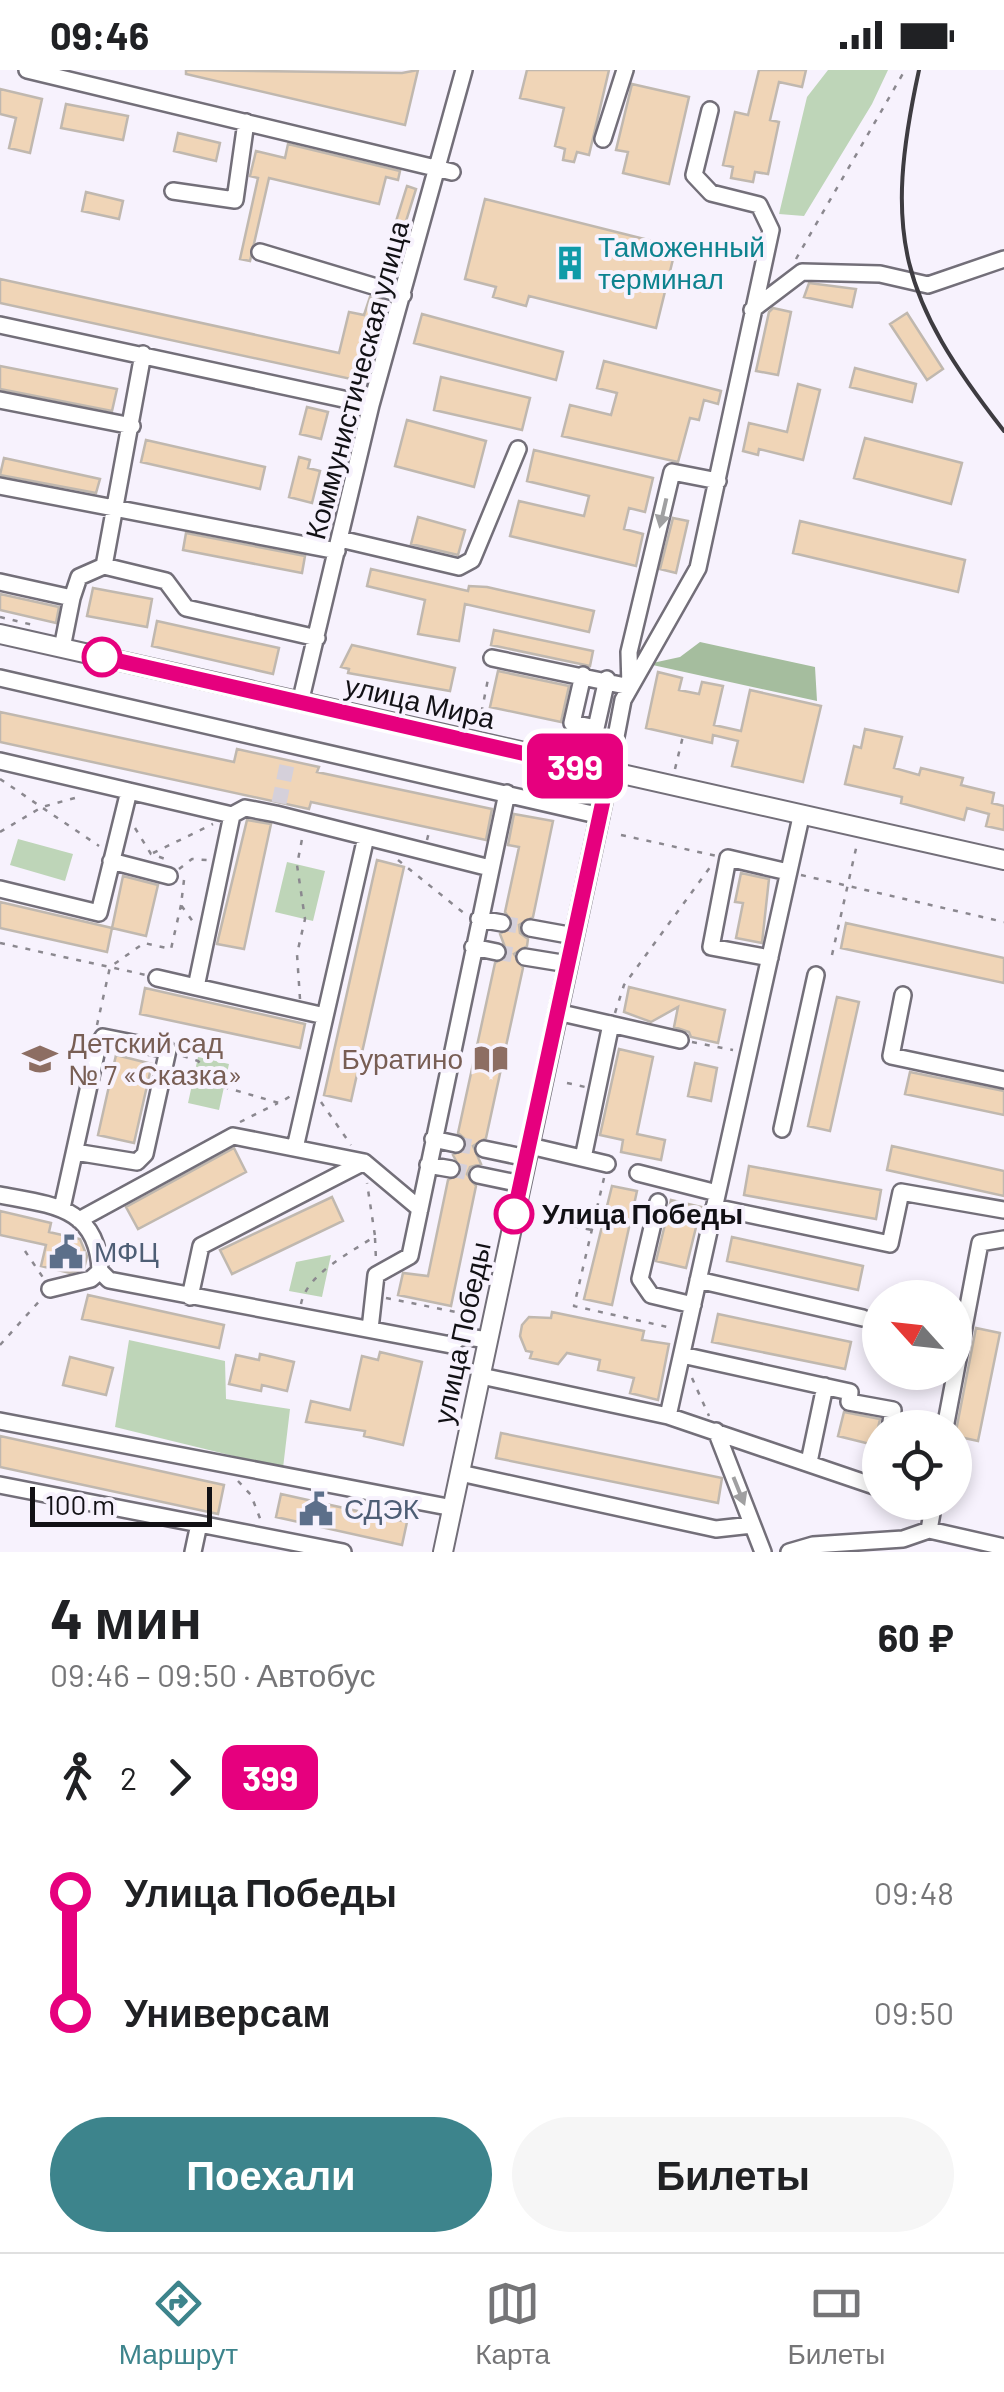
<!DOCTYPE html>
<html lang="ru">
<head>
<meta charset="utf-8">
<style>
  :root { --surface:#fff; --page:#f6f6f6; --text:#202124; --muted:#757577; --line:#e0e0e0; --accent:#3d848c }
  body { margin:0; font-family:Barlow,sans-serif; background:var(--page); color:var(--text); height:100vh; display:flex; flex-direction:column; font-size:38px; white-space:nowrap }
  * { box-sizing:border-box; margin:0 }
  p { font-size:32px; color:var(--muted) }
  .icon { flex:none; width:55px; height:55px; fill:none; stroke:currentColor; stroke-width:2; stroke-linecap:round; stroke-linejoin:round }
  .map { position:relative; height:1482px; overflow:hidden }
  .side { display:flex; flex-direction:column; background:var(--surface); flex:1 }
  .side>* { flex:none }
  .badge { padding:0 20px; border-radius:15px; font-size:35px; line-height:65px }
  .needle { width:65px; rotate:297deg }
  .buttons { position:absolute; left:862px; top:1210px; display:grid; gap:20px }
  .buttons a { display:grid; place-items:center; width:110px; height:110px; border-radius:50%; background:var(--surface); box-shadow:0 5px 15px #0003; font-size:50px }
  .scale { position:absolute; left:30px; bottom:25px; width:182px; box-sizing:border-box; padding-left:10px; border:5px solid #121115; border-top:0; font-size:28px; line-height:35px; white-space:nowrap; color:#121115; -webkit-text-stroke:8px #f7f2fd; paint-order:stroke }
  .map>.badge { position:absolute; translate:-50% -50%; box-shadow:0 0 0 5px #fff }
  .legs { display:flex; align-items:center; gap:15px; height:110px; padding:0 50px; font-size:32px }
  .legs p { margin-inline-start:auto }
  .headline { display:flex; align-items:center; justify-content:space-between; height:170px; padding:0 50px }
  h1 { font-size:55px; font-weight:700; line-height:75px }
  .cta { display:flex; gap:20px; margin-top:auto; padding:20px 50px }
  .cta a { flex:1; height:115px; border-radius:60px; background:var(--accent); color:#fff; font-size:40px; font-weight:700; line-height:115px; text-align:center }
  .cta a+a { background:var(--page); color:var(--text) }
  ul { padding:0 50px; list-style:none }
  li { display:flex; align-items:center; gap:35px; height:120px; font-size:38px }
  li i { display:grid; place-items:center; width:15px; height:100%; margin:0 12px; background:currentColor }
  li i::after { content:''; width:25px; height:25px; margin:-12px; border:8px solid; border-radius:50%; background:var(--surface) }
  li p { margin-inline-start:auto }
  li:first-child i { background:linear-gradient(#0000 50%,currentColor 0) }
  li:last-child i { background:linear-gradient(currentColor 50%,#0000 0) }
  .status { display:flex; justify-content:space-between; align-items:center; height:70px; padding:0 50px; background:var(--surface); direction:ltr }
  .status svg { height:28px; fill:currentColor }
  .menu { display:flex; justify-content:space-around; align-items:center; height:140px; border-top:2px solid var(--line); background:var(--surface); font-size:28px; color:var(--muted) }
  .menu a { display:grid; justify-items:center; gap:5px }
  .menu .on { color:var(--accent) }
  .map>svg:first-child { display:block }
  .green { fill:#bed5b8 }
  .forest { fill:#a5bd9e }
  .building { fill:#f0d5b7; stroke:#c0b8af; stroke-width:2.5 }
  .lines { fill:none; stroke-linecap:round; stroke-linejoin:round }
  .minor-tunnel { stroke:#d5d0da; stroke-width:15; stroke-dasharray:15 8; stroke-linecap:butt }
  .minor-casing { stroke:#736f79; stroke-width:20 }
  .major-casing { stroke:#736f79; stroke-width:22 }
  .path { stroke:#8b888f; stroke-width:2.5; stroke-dasharray:5 8; stroke-linecap:butt }
  .minor { stroke:#fff; stroke-width:15 }
  .major { stroke:#fff; stroke-width:18 }
  .rail { stroke:#3e3c41; stroke-width:4 }
  .oneway { fill:#a0a0a1 }
  .line-1-casing { stroke:#fff; stroke-width:22 }
  .line-1 { stroke:#e6007e; stroke-width:15 }
  .stop-1-dot { fill:#fff; stroke:#e6007e; stroke-width:5 }
  .labels { text-anchor:middle; stroke-width:8; stroke-linejoin:round; paint-order:stroke }
  .culture-label { font-size:28px; fill:#0d838f; stroke:#f7f2fd; text-anchor:start }
  .street-label { font-size:28px; fill:#121115; stroke:#f7f2fd }
  .education-label { font-size:28px; fill:#785e54; stroke:#f7f2fd; text-anchor:start }
  .stop-label { font-size:28px; font-weight:bold; fill:#121115; stroke:#f7f2fd; text-anchor:start }
  .service-label { font-size:28px; fill:#4e5e75; stroke:#f7f2fd; text-anchor:start }
</style>
</head>
<body>
<div class="status"><b>09:46</b><svg viewBox="0 0 49 12"><path d="M0 12V9h3v3zM5 12V6h3v6zM10 12V3h3v9zM15 12V0h3v12zM26 1h20v11H26zM47 4h2v5h-2z"/></svg></div>
<div class="map">
<svg width="1004" height="1482" viewBox="0 0 1004 1482">
  <rect width="100%" height="100%" fill="#f7f2fd"/>
  <!-- green -->
  <path class="green" d="M828 0H888L872 34 804 146 779 144 807 27Z
    M18 769 73 784 65 811 10 795Z
    M287 792 325 801 313 851 275 842Z
    M198 987 229 994 219 1040 188 1033Z
    M331 1185 322 1227 289 1221 296 1192Z
    M129 1270 225 1291 226 1329 290 1339 283 1398 115 1357Z"/>
  <!-- forest -->
  <path class="forest" d="M700 572 815 597 817 631 648 594 680 587Z"/>
  <!-- building -->
  <path class="building" d="M186 0 402 3 418 0 405 55 186 4Z
    M527 0H609L589 85 577 82 574 92 563 90 565 79 555 76 564 38 520 28Z
    M759 0H806L802 17 779 12 770 50 779 52 768 104 755 102 753 112 731 108 733 97 723 95 735 42 748 45Z
    M632 14 689 27 669 114 623 103 628 82 616 80Z
    M0 19 42 29 30 83 9 78 16 48 0 44Z
    M66 34 128 46 123 70 61 58Z
    M178 63 220 73 216 91 174 81Z
    M288 74 400 101 398 110 386 107 379 134 269 108 250 191 240 189 258 108 250 106 256 81 285 88Z
    M407 116 416 119 388 209 379 206Z
    M86 122 123 131 119 149 82 141Z
    M485 129 676 177 656 258 529 226 526 236 493 227 496 217 465 209Z
    M0 209 339 283 349 242 364 245 370 227 382 230 361 304 351 309 0 233Z
    M809 213 856 219 852 237 804 227Z
    M773 238 791 242 778 305 756 301 769 242Z
    M907 243 943 299 927 310 890 254Z
    M422 244 563 282 556 310 414 273Z
    M604 291 721 321 718 334 704 330 699 350 690 348 678 392 562 366 570 335 611 345 617 323 597 318Z
    M0 296 117 319 112 341 0 319Z
    M855 298 916 314 912 332 850 317Z
    M441 307 530 328 522 360 434 340Z
    M798 314 820 320 803 390 759 379 758 385 743 381 749 353 787 362Z
    M307 337 328 342 321 369 300 364Z
    M407 350 486 371 474 417 395 396Z
    M865 368 962 393 951 434 854 408Z
    M146 370 265 397 260 419 141 392Z
    M534 380 653 408 645 442 629 438 624 459 643 464 636 496 510 466 519 431 584 446 589 426 527 411Z
    M299 387 310 390 308 398 320 401 312 433 289 427Z
    M4 388 100 409 96 423 0 405Z
    M418 447 465 460 458 485 411 474Z
    M673 448 688 451 676 503 660 499Z
    M800 451 965 490 958 522 793 483Z
    M186 463 305 486 302 503 183 480Z
    M371 499 468 521 469 516 487 517 594 541 589 562 465 534 459 571 418 564 425 530 367 516Z
    M93 518 152 529 147 557 87 546Z
    M0 524 59 537 56 553 0 540Z
    M157 551 279 578 273 604 152 576Z
    M494 560 593 581 590 596 491 575Z
    M352 575 455 598 450 621 348 603 349 599 341 597Z
    M498 601 569 616 561 652 490 637Z
    M658 602 682 608 679 620 699 624 702 612 723 616 714 655 741 661 750 620 821 636 803 712 732 696 738 671 713 665 712 673 646 658Z
    M0 642 234 692 237 679 319 697 317 702 492 739 486 770 311 732 309 739 0 672Z
    M865 659 902 667 894 698 919 705 921 698 963 708 961 715 994 723 992 733 1004 736V760L986 756 989 744 967 738 964 750 901 733 902 727 845 714 854 676 861 678Z
    M514 744 553 751 533 847 519 855 520 863 528 869 527 876 514 884 523 898 486 1068 473 1076 481 1094 470 1097 467 1104 476 1116 451 1236 398 1225 403 1203 428 1206 448 1110 462 1102 453 1085 467 1077 466 1070 458 1063 495 893 508 885 500 864 513 854 505 842 519 777 508 775Z
    M247 750 271 754 244 879 217 874Z
    M377 790 404 797 351 1031 324 1025Z
    M741 803 769 809 762 873 736 868 743 833 735 832Z
    M123 806 158 815 146 866 112 858Z
    M0 832 112 858 107 882 0 858Z
    M846 853 1004 888V913L841 878Z
    M629 917 725 940 718 973 691 967 689 962 674 957 678 937 651 952 624 942Z
    M145 918 305 954 300 978 140 944Z
    M837 927 859 932 830 1061 808 1056Z
    M619 979 653 987 637 1064 665 1070 661 1090 621 1082 623 1070 600 1065Z
    M116 985 152 994 134 1073 98 1065Z
    M695 993 717 998 711 1031 688 1026Z
    M910 1002 1004 1021V1045L905 1024Z
    M892 1076 1004 1101V1126L887 1100Z
    M234 1078 246 1102 138 1159 126 1137Z
    M749 1096 881 1120 876 1149 744 1125Z
    M612 1116 637 1121 612 1235 584 1229Z
    M332 1127 343 1151 232 1204 220 1180Z
    M671 1130 701 1137 686 1198 656 1191Z
    M0 1141 51 1153 49 1162 80 1169 87 1186 84 1199 70 1203 41 1196 46 1175 0 1165Z
    M732 1167 863 1196 858 1220 727 1191Z
    M88 1225 224 1255 219 1278 82 1249Z
    M552 1242 644 1261 642 1270 669 1274 658 1330 630 1323 634 1308 598 1300 600 1290 567 1283 558 1294 530 1288 532 1282 526 1281 520 1266 522 1255 529 1247 551 1248Z
    M718 1244 851 1272 845 1299 712 1272Z
    M976 1258 1000 1263 978 1371 955 1366Z
    M380 1282 422 1292 403 1375 364 1366 365 1361 306 1352 311 1331 350 1340 362 1286 378 1290Z
    M260 1284 294 1292 287 1321 262 1315 261 1321 229 1314 236 1285 259 1290Z
    M70 1287 113 1298 106 1325 63 1315Z
    M844 1342 880 1349 874 1375 838 1366Z
    M501 1363 722 1408 718 1433 496 1388Z
    M0 1366 224 1415 218 1444 0 1397Z
    M281 1424 407 1452 402 1475 276 1447Z"/>
  <g class="lines">
    <!-- minor-tunnel -->
    <path class="minor-tunnel" d="M279 733 288 690
      M502 853 530 858
      M497 882 525 887
      M456 1074 484 1079
      M451 1099 478 1105"/>
    <!-- minor casing -->
    <g class="minor-casing">
      <path id="minor" d="M27 0 452 102
        M603 69 625 0
        M173 121 235 130 246 52
        M260 182 403 225
        M752 240 802 202 880 204 928 215 1004 189
        M0 255 371 335
        M0 330 132 356
        M0 416 337 481
        M340 469 459 497 472 490 518 379
        M104 496 143 284
        M0 512 72 528 62 578
        M72 528 79 507 104 496 166 511 186 538 317 568
        M492 588 630 617 629 582 672 402 718 411
        M583 605 572 653 596 658 607 609
        M0 608 601 746
        M300 633 371 335 464 0
        M0 691 232 745 245 738 276 744 490 798
        M609 703 623 630 698 498 771 160 759 135 711 123 694 105 710 40
        M232 745 196 917 325 946
        M111 791 169 806
        M0 819 99 843 129 721
        M479 849 502 853
        M530 858 574 866
        M473 877 497 882
        M525 887 568 894
        M770 888 711 877 728 788 788 802
        M157 908 196 917
        M903 925 891 986 1004 1010
        M557 942 680 970
        M782 1059 816 905
        M433 1069 456 1074
        M530 1076 607 1094
        M295 1078 366 767
        M484 1079 527 1088
        M583 1088 611 954
        M428 1095 451 1099
        M638 1103 717 1123
        M478 1105 521 1114
        M0 1125C52 1135 98 1137 100 1201
        M658 1132 640 1209 651 1225 693 1235
        M714 1137 890 1174 901 1122 1004 1140
        M62 1138 98 975 103 967 168 980 145 1084 137 1092 75 1082
        M79 1150 233 1066 364 1092 420 1139
        M698 1210 863 1248
        M50 1219 91 1209 100 1201 109 1210 451 1275 461 1266 488 1270
        M190 1227 201 1176 364 1092
        M370 1259 376 1205 410 1186 507 723
        M682 1285 850 1322 849 1332 893 1340 890 1358
        M481 1306 668 1346 880 1418
        M668 1346 801 747
        M0 1351 453 1438
        M945 1358 980 1173 1004 1169
        M716 1361 763 1482
        M809 1392 825 1316
        M460 1403 716 1459 752 1455
        M0 1415 343 1482
        M929 1460 934 1432
        M193 1482 199 1454
        M789 1482 813 1475 903 1469 929 1460 1004 1477"/>
    </g>
    <!-- major casing -->
    <g class="major-casing">
      <path id="major" d="M0 564 1004 790
        M443 1482 609 703"/>
    </g>
    <!-- path -->
    <path class="path" d="M796 189 905 0
      M0 547 37 556
      M479 655 489 604
      M675 699 683 666
      M0 709 99 776
      M135 758 151 784 171 791
      M0 762 42 737 82 726
      M621 765 717 786
      M427 770 430 758
      M153 783 213 754
      M398 790 465 844
      M179 799 192 789 207 790
      M801 805 1004 852
      M184 810 181 835 196 856
      M0 873 146 905
      M832 885 857 774
      M300 929 297 884 305 849 297 795 303 764
      M615 943 624 915 711 796
      M97 955 110 897 144 873 171 879 181 835
      M692 972 733 980
      M183 986 198 991 224 1017 279 1033 294 1024
      M567 1013 585 1017
      M321 1032 351 1075
      M240 1052 278 1033
      M604 1108 574 1236 672 1258
      M573 1156 592 1160
      M375 1168 376 1190
      M25 1181 44 1209
      M386 1228 466 1244
      M301 1234C307 1203 351 1183 375 1166L367 1113
      M0 1275 43 1227
      M692 1308 709 1346
      M238 1411 251 1425 261 1451"/>
    <!-- minor -->
    <use href="#minor" class="minor"/>
    <!-- major -->
    <use href="#major" class="major"/>
    <!-- rail -->
    <path class="rail" d="M919 0C883 165 900 228 1004 361"/>
  </g>
  <!-- one-way arrows -->
  <defs><path id="oneway-solid" d="M-6-.8H1V-3.2L6.5 0L1 3.2V.8H-6Z" transform="scale(2.5)"/></defs>
  <g class="oneway">
    <use href="#oneway-solid" transform="translate(663 443) rotate(103)"/>
    <use href="#oneway-solid" transform="translate(739 1421) rotate(68)"/>
  </g>
  <g class="lines">
    <!-- line-1 casing -->
    <g class="line-1-casing">
      <path id="line-1" d="M102 587 609 703 514 1144"/>
    </g>
    <!-- line-1 -->
    <use href="#line-1" class="line-1"/>
  </g>
  <!-- icons -->
  <defs>
    <g id="building-bare" transform="scale(2.7)"><path d="M-4-6H4V6H1V3H-1V6H-4ZM-2.5-4.3h1.7v1.8h-1.7ZM.8-4.3h1.7v1.8H.8ZM-2.5-1h1.7V.8h-1.7ZM.8-1h1.7V.8H.8Z" fill="#0f9aa8" stroke="#f7f2fd" stroke-width="2.5" paint-order="stroke"/></g>
    <g id="school-bare" transform="scale(2.7)"><path d="M0-5L7-2L0 1L-7-2ZM-4 1L0 2.5L4 1V4Q0 6-4 4Z" fill="#8d6e63" stroke="#f7f2fd" stroke-width="2.5" paint-order="stroke"/></g>
    <g id="library-bare" transform="scale(2.7)"><path d="M-6-4Q-3-5.5-.7-3.5V5Q-3 3-6 4ZM6-4Q3-5.5 .7-3.5V5Q3 3 6 4Z" fill="#8d6e63" stroke="#f7f2fd" stroke-width="2.5" paint-order="stroke"/></g>
    <g id="civic-bare" transform="scale(2.7)"><path d="M-.6-6.5H3V-4.5H.6V-3L4-1V1h2V6H-6V1h2V-1L-.6-3ZM-1.2 2.5V6h2.4V2.5Z" fill="#5c6f8a" stroke="#f7f2fd" stroke-width="2.5" paint-order="stroke"/></g>
  </defs>
  <g fill-rule="evenodd">
    <use href="#building-bare" x="570" y="193"/>
    <use href="#school-bare" x="40" y="989"/>
    <use href="#library-bare" x="491" y="989"/>
    <use href="#civic-bare" x="66" y="1182"/>
    <use href="#civic-bare" x="316" y="1439"/>
  </g>
  <!-- markers -->
  <g class="stop-1-dot">
    <circle cx="102" cy="587" r="18"/>
    <circle cx="514" cy="1144" r="18"/>
  </g>
  <g class="labels">
    <!-- culture labels -->
    <g class="culture-label">
      <text x="598" y="187">Таможенный<tspan x="598" dy="32">терминал</tspan></text>
    </g>
    <!-- street labels -->
    <g class="street-label">
      <text transform="translate(357 310) rotate(-75)" y="10">Коммунистическая улица</text>
      <text transform="translate(420 632) rotate(13)" y="10">улица Мира</text>
      <text transform="translate(462 1263) rotate(-78)" y="10">улица Победы</text>
    </g>
    <!-- education labels -->
    <g class="education-label">
      <text x="68" y="983">Детский сад<tspan x="68" dy="32">№ 7 «Сказка»</tspan></text>
      <text x="463" y="999" text-anchor="end">Буратино</text>
    </g>
    <!-- stop labels -->
    <g class="stop-label">
      <text x="542" y="1154">Улица Победы</text>
    </g>
    <!-- service labels -->
    <g class="service-label">
      <text x="94" y="1192">МФЦ</text>
      <text x="344" y="1449">СДЭК</text>
    </g>
  </g>
</svg>
<div class="buttons">
<a><svg class="needle" viewBox="-14 -14 28 28"><path d="M0-13l5 13h-10z" fill="#e53935"/><path d="M0 13l5-13h-10z" fill="#757577"/></svg></a>
<a><svg class="icon" aria-label="locate" viewBox="0 0 24 24"><circle cx="12" cy="12" r="6"/><path d="M12 2v4M12 18v4M2 12h4M18 12h4"/></svg></a>
</div>
<div class="scale">100 m</div>
<b class="badge" style="left:575px;top:696px;background:#e6007e;color:#fff">399</b>
</div>
<section class="side">
<div class="headline"><div><h1>4 мин</h1><p>09:46 – 09:50 · Автобус</p></div><b>60 ₽</b></div>
<div class="legs"><svg class="icon" aria-label="walk" viewBox="0 0 24 24"><circle cx="13" cy="4" r="2"/><path d="M13 8l-2 6 4 7M11 14l-3 7M7 12l3-4h3l4 4"/></svg>2<svg class="icon" aria-label="forward" viewBox="0 0 24 24"><path d="M9 5l7 7-7 7"/></svg><b class="badge" style="background:#e6007e;color:#fff">399</b></div>
<ul>
<li><i style="color:#e6007e"></i><b>Улица Победы</b><p>09:48</p></li>
<li><i style="color:#e6007e"></i><b>Универсам</b><p>09:50</p></li>
</ul>
<div class="cta"><a>Поехали</a><a>Билеты</a></div>
</section>
<nav class="menu">
<a class="on"><svg class="icon" aria-label="directions" viewBox="0 0 24 24"><path d="M12 3l9 9-9 9-9-9zM9 14v-3h6M13 9l2 2-2 2"/></svg>Маршрут</a>
<a><svg class="icon" aria-label="map" viewBox="0 0 24 24"><path d="M3 6l6-2 6 2 6-2v14l-6 2-6-2-6 2zM9 4v14M15 6v14"/></svg>Карта</a>
<a><svg class="icon" aria-label="tickets" viewBox="0 0 24 24"><path d="M3 7h18v10H3zM15 7v10"/></svg>Билеты</a>
</nav>
</body>
</html>
